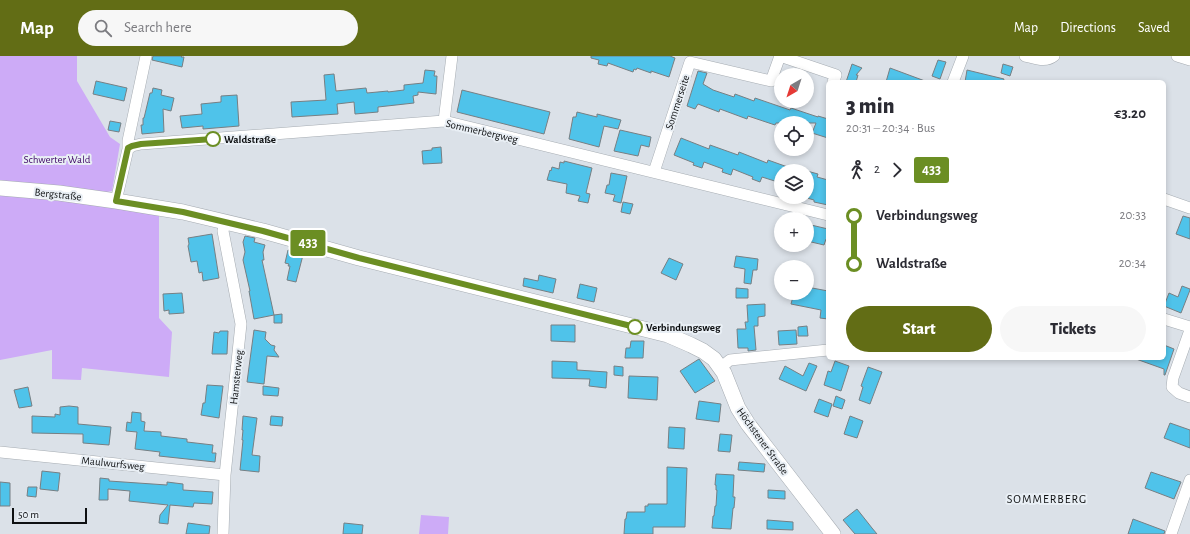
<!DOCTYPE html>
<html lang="en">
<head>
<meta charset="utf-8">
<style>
  :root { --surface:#fff; --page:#f7f7f7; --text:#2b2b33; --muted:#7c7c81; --accent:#626d15 }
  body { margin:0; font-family:"Alegreya Sans",sans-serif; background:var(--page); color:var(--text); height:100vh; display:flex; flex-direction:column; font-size:15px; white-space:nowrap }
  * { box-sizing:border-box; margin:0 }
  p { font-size:13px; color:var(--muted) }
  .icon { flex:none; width:22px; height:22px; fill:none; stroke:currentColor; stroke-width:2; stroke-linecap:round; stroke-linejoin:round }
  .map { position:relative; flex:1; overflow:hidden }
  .panel { position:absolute; left:826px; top:24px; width:340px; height:280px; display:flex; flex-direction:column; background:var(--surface); border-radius:6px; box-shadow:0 2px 6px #0003 }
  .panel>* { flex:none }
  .badge { padding:0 8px; border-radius:3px; font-size:14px; line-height:26px }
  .needle { width:26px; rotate:219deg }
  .buttons { position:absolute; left:774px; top:12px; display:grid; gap:8px }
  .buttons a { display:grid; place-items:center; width:40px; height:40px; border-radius:50%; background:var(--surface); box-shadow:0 2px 6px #0003; font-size:20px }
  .scale { position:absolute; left:12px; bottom:10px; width:75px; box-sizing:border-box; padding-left:4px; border:2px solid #0e1012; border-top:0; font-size:11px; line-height:14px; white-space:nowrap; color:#0e1012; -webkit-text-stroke:3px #e9eff5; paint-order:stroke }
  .map>.badge { position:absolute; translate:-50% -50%; box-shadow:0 0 0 2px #fff }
  .legs { display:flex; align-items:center; gap:6px; height:44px; padding:0 20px; font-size:13px }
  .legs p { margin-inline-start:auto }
  .headline { display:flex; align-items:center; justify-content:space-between; height:68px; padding:0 20px }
  h1 { font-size:22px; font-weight:800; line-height:30px }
  .action { display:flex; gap:8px; margin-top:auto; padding:8px 20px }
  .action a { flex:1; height:46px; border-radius:24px; background:var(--accent); color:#fff; font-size:16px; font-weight:800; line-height:46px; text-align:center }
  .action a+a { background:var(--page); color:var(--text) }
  ul { padding:0 20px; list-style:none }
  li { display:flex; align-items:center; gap:14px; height:48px; font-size:15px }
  li i { display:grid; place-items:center; width:6px; height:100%; margin:0 5px; background:currentColor }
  li i::after { content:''; width:10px; height:10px; margin:-5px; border:3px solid; border-radius:50%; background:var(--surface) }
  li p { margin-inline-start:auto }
  li:first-child i { background:linear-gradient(#0000 50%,currentColor 0) }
  li:last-child i { background:linear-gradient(currentColor 50%,#0000 0) }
  header { display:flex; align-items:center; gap:24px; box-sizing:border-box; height:56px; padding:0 20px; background:var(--accent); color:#fff }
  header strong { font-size:19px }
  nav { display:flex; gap:22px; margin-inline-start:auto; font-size:14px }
  .search { width:280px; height:36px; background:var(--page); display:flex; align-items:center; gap:10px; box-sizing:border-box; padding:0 14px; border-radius:22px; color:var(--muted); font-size:15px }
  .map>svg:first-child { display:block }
  .green { fill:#cdabf7 }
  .building { fill:#4fc3ea; stroke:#777f83 }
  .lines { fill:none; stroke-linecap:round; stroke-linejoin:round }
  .minor-casing { stroke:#a6acb2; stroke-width:12 }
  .secondary-casing { stroke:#a6acb2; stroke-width:16 }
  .minor { stroke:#fff; stroke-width:11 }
  .secondary { stroke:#fff; stroke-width:15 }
  .line-1-casing { stroke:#fff; stroke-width:9 }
  .line-1 { stroke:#6b8e23; stroke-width:6 }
  .stop-1-dot { fill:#fff; stroke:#6b8e23; stroke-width:2 }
  .labels { text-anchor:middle; stroke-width:4; stroke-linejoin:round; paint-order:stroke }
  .street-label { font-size:11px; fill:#0e1012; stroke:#e9eff5 }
  .stop-label { font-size:11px; font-weight:bold; fill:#0e1012; stroke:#e9eff5; text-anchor:start }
  .park-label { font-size:11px; fill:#410a68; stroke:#e9eff5 }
  .neighbourhood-label { font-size:12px; letter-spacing:1px; fill:#0e1012; stroke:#e9eff5 }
</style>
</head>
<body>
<header>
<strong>Map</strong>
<div class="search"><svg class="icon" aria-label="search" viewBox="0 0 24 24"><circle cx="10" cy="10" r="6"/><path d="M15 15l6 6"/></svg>Search here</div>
<nav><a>Map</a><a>Directions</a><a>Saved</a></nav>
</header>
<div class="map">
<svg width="1190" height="478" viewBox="0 0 1190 478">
  <rect width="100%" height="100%" fill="#dbe1e8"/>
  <!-- green -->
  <path class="green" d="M0 0H77V25L110 81 120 88 112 135 102 137 159 159V262L172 276 169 321 82 312 81 324 52 323V294L0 304Z
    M421 459 449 461 448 478H419Z"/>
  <!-- building -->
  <path class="building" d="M153 0H182L181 1H184L182 11 152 4Z
    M591 0H670L675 2 669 21 651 15V17L637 12 636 14 634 13 633 16 608 7 607 10 598 8 599 4 591 2Z
    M938 4 946 6 940 23 932 20Z
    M852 8 862 12 856 19H858L856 26H846Z
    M1003 8 1013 11 1010 20 1001 17Z
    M890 12 925 25V26H886Z
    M425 14 435 15 434 20H437L436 38 418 36V39L413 40 414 47 378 51V56L355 58 354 46 337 48 338 58 292 61 291 46 326 44 324 19 334 18 336 35 366 32 367 37 388 35V36L404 34V29L423 27Z
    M967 14 1004 23 1003 26H965Z
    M698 15 707 17 703 28 713 34 734 41 735 38 754 45 755 42 790 54 791 52 818 61V60L828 63V82L812 77 816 67H776L775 69 748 60 747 63 720 53 719 56 698 48 695 53 687 50Z
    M96 25 127 32 124 45 93 38Z
    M153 32 162 34 161 39 174 42 171 55 163 53 164 76 142 78 141 69H143V62H144L150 37H152Z
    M462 34 550 56 544 78 457 56Z
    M237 39 239 70 203 73V70L182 72 180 60 202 58 201 48 221 46V40Z
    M577 56 597 61V58L621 64 618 73 604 70 599 91 569 83 573 61H576Z
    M110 65 121 67 119 76 108 74Z
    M620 74 651 81 649 91 641 89 638 100 614 95Z
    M681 82 709 93 710 89 738 99 739 96 767 107 768 104 796 114V115H781V127L762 121 760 126 752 123 753 121 733 113 731 119 722 116 723 113 704 106 702 112 693 109 694 107 674 99Z
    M441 91 442 107 423 108 422 95 432 94V92Z
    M564 105 592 112 586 137 590 138 588 147 578 145 580 140 566 137 567 128 547 124 550 114 551 115 552 111 559 113 560 106 564 107Z
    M807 115 818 118 817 121 828 124V149L814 146V144L807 142Z
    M611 117 627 120 621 147 613 145 615 139 605 137 607 129H609Z
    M623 146 633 148 630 158 621 156Z
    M1183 160 1190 162V183L1176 178Z
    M807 168 828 173V183H826L824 189 807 185Z
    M212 178 219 222 203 225 202 216 199 217 197 205 191 206 188 190 189 188 188 182Z
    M245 180 255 182 254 186 265 189 263 196 264 204H262L274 259 282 258V267H274V259L254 263 249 235H250L243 204 245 196 243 186Z
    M288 194 303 199 296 226 287 224 290 210H288L289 208 285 207Z
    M736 200 758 203 757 214H753L751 228 744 227 745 213 734 211Z
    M669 202 683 208 676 224 661 217Z
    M539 219 556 223 553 237 523 230 524 222 538 225Z
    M580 228 597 232 594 246 577 242Z
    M1182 230 1190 233V234L1181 257 1164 250 1169 237 1178 241Z
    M807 231 828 235V263L820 262 821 254 791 248 794 237H807Z
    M736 232 748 233V242H736Z
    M182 237 184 257 169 258V254L164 255 163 238Z
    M765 248V260L758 261V270H754L756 294 748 295V292H738L737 273H746L745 266H748L747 249Z
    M551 269H575V286L551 285Z
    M807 270 808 280H798V271Z
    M254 274 266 276 265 283 271 289 275 290 274 294 279 301 267 300 264 328 247 326Z
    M796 274 797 288 779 289 778 275Z
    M220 275H228L227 298H212L214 276 219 277Z
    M631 285H644L643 302H625L626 292H630Z
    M1164 289 1174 293 1165 319H1164V313L1136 303V302H1164Z
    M699 303 715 325 695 337 680 315Z
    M552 305 577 306V314L607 316 606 332 589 330 590 323 552 322Z
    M835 305 849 310 841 335 824 329 828 315 831 316Z
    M809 307 817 310 806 335 779 323 785 310 803 320Z
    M614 310 623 311V320L614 319Z
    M868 311 882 316 870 348 859 344 863 331 861 330Z
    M629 320 658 321 657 344 628 342Z
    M207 329 223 330 219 362 201 359 203 347H205Z
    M263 330 279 332 278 340 263 339Z
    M28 331 32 350 19 352 14 334Z
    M836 340 845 344 842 353 833 350Z
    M819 343 832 348 828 361 814 356Z
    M699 345 721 348 719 366 696 363Z
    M69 350 78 351V368L111 371 109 389 83 387V378L32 377V360L55 361V358L60 359V351Z
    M132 356 141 357V365L145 366 144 375 161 376V380L187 383V386L213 389 212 397H216L215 406 159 400 160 396 135 393 137 376 126 375 127 366 131 367Z
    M243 360 257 362 252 399 260 400 259 416 240 414 243 384H242L243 374H242Z
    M271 360 283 361 282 370 270 369Z
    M850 360 863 365 857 382 844 378Z
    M1170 367 1190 374V392L1164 382Z
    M669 371 685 372 684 393 668 392Z
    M720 378 732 379 730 396 718 395Z
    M739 406 765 408 764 416 738 414Z
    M667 411 687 412 685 471H653V478H624L625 463H626L627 456H645V450H648V448H667Z
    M42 415 60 417 58 435 40 433Z
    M1151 416 1181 426 1174 443 1145 432Z
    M716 418 734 419 733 441H735L734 452H733L731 473 712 472 713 460H714L715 450H716L717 434H716V429H715Z
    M100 422 109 423V425L167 429V426L183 428V434L213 436 212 448 194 447 193 451 170 449 168 468 159 467 160 459 168 449 129 445 130 435 108 433V444H99Z
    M0 426 10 427V450H0Z
    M28 431H37L36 441 27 440Z
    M768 434 785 435V443L768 442Z
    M857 453 872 472 877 478H855L843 464Z
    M1133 463 1165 475 1164 478H1128Z
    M767 464 793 466V474L767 473Z
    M188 467 210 470 209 478H186Z
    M344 467 363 469 362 478H343Z"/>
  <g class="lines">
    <!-- minor casing -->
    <g class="minor-casing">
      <path id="minor" d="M1025 0C1035 2 1045 7 1054 0
        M1177 0 1190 4
        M953 26 963 0
        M444 65 452 0
        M128 93 132 90 141 88 444 65 828 159
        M654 116 690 6 771 25 780 0 836 19 833 26
        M1164 143 1190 152
        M116 145 128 93V85L146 0
        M1164 263 1190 271
        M1190 274 1173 322 1172 331 1179 337 1190 341
        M720 312 730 304 828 294
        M0 396 225 419
        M223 478 225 419 241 268 223 175 225 166
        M1171 478 1190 424"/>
    </g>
    <!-- secondary casing -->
    <g class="secondary-casing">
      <path id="secondary" d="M0 132 59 137 116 145 183 156 263 175 359 202 668 279 691 289 703 295 714 303 724 317 738 352 748 368 833 478"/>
    </g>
    <!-- minor -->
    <use href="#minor" class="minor"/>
    <!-- secondary -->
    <use href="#secondary" class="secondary"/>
  </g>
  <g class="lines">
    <!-- line-1 casing -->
    <g class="line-1-casing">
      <path id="line-1" d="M213 83 141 88 132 90 128 92 116 145 183 156 263 175 359 202 635 271"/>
    </g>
    <!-- line-1 -->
    <use href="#line-1" class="line-1"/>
  </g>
  <!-- markers -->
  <g class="stop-1-dot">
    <circle cx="213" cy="83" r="7"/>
    <circle cx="635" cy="271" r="7"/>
  </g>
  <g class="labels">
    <!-- street labels -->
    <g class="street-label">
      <text transform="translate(677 46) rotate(-72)" y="4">Sommerseite</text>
      <text transform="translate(482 75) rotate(13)" y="4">Sommerbergweg</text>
      <text transform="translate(58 138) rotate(6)" y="4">Bergstraße</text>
      <text transform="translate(236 321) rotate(-84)" y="4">Hamsterweg</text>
      <text transform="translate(763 385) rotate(54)" y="4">Höchstener Straße</text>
      <text transform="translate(113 407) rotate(6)" y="4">Maulwurfsweg</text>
    </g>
    <!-- stop labels -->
    <g class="stop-label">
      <text x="224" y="87">Waldstraße</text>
      <text x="646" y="275">Verbindungsweg</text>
    </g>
    <!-- park labels -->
    <g class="park-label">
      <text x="57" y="107">Schwerter Wald</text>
    </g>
    <!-- neighbourhood labels -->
    <g class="neighbourhood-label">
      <text x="1047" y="447">SOMMERBERG</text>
    </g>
  </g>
</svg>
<div class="buttons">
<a><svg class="needle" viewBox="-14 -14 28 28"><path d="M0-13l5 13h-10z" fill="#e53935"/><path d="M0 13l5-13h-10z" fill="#7c7c81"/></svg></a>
<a><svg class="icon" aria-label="locate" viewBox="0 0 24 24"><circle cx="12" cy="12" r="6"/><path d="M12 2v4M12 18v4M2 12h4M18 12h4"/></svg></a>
<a><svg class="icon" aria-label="layers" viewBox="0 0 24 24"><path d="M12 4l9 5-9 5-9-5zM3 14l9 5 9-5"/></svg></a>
<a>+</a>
<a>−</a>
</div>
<div class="scale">50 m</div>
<b class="badge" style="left:308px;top:187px;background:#6b8e23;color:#fff">433</b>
<section class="panel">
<div class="headline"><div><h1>3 min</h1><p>20:31 – 20:34 · Bus</p></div><b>€3.20</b></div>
<div class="legs"><svg class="icon" aria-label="walk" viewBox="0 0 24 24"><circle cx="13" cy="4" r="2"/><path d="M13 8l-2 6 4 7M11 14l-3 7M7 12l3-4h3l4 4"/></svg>2<svg class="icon" aria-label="forward" viewBox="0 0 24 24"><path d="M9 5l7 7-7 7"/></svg><b class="badge" style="background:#6b8e23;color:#fff">433</b></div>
<ul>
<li><i style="color:#6b8e23"></i><b>Verbindungsweg</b><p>20:33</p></li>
<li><i style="color:#6b8e23"></i><b>Waldstraße</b><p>20:34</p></li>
</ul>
<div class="action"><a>Start</a><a>Tickets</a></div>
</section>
</div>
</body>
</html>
